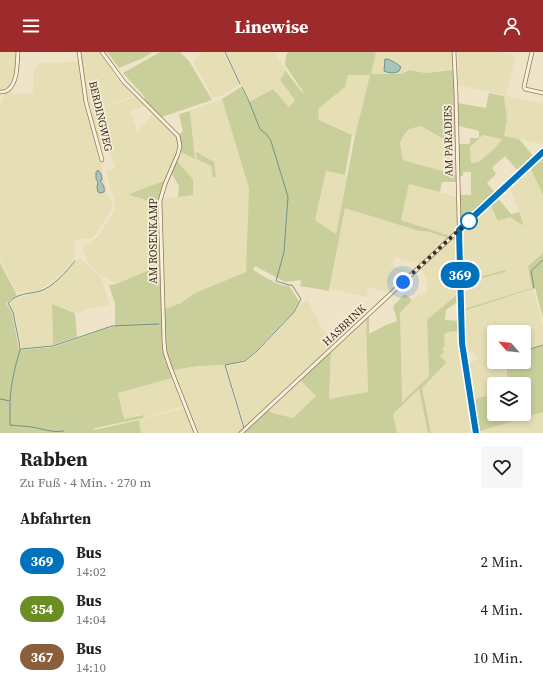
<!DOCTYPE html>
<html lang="de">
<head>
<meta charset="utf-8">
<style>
  :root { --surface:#fff; --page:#f6f6f6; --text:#222; --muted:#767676; --accent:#9e2a2b }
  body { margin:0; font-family:"Source Serif 4",serif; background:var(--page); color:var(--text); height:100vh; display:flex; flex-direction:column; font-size:15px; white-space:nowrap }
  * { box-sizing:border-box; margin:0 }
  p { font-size:13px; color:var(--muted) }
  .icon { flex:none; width:22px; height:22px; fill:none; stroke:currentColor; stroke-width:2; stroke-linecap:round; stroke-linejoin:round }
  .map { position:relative; height:381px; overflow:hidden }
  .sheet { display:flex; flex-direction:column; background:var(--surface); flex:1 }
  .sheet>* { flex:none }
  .badge { padding:0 8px; border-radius:13px; font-size:14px; line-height:26px }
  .needle { width:26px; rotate:297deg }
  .buttons { position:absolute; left:487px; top:273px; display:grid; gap:8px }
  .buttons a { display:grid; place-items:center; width:44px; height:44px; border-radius:4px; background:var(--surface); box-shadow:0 2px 6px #0003; font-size:20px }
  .you { position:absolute; width:20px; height:20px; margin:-10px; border:3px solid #fff; border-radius:50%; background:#1a73e8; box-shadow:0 0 0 6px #1a73e833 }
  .map>.badge { position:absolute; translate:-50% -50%; box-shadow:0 0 0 2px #fff }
  h2 { padding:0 20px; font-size:15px; line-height:36px }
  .round { display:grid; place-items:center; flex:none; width:42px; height:42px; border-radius:4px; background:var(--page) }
  .summary { display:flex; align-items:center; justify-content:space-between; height:68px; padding:0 20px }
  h1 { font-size:19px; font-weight:700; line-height:30px }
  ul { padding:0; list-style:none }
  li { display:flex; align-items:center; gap:12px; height:48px; padding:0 20px }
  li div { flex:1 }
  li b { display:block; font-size:15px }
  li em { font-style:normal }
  li .badge { min-width:44px; font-weight:700; text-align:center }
  header { display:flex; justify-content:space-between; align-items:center; height:52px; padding:0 20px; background:var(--accent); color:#fff; font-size:18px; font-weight:700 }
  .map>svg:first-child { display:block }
  .farmland { fill:#e6deb5 }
  .green { fill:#c9cf9b; fill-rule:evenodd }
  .water { fill:#a9c4bc; stroke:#6f938a }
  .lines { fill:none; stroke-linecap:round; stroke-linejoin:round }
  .stream { stroke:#6f938a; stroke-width:1 }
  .minor-casing { stroke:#8d765c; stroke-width:4.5 }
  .minor { stroke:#faf1dc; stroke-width:3 }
  .line-casing { stroke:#fff; stroke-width:9 }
  .line { stroke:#0072bc; stroke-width:6 }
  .walk { stroke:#3d2e20; stroke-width:4; stroke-dasharray:0 7.2 }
  .stop-dot { fill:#fff; stroke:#0072bc; stroke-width:2 }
  .labels { text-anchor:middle; stroke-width:3.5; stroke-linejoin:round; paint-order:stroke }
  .street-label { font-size:11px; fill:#3d2e20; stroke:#f7eed8 }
</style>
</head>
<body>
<header><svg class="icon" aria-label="menu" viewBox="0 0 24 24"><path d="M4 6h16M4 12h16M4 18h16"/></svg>Linewise<svg class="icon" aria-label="person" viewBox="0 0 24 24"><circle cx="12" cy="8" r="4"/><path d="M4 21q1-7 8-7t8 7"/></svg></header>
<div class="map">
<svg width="543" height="381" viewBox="0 0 543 381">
  <rect width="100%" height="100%" fill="#f0e4c8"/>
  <!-- farmland -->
  <path class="farmland" d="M0 0H17L16 16 13 25 9 34 0 39Z
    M81 0H98L101 3 115 23 133 44 91 60 86 38Z
    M203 0H223L239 33 221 44 213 46 193 9Z
    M226 0H274L284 15 285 18 284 22 280 28 295 48 289 55 273 37 250 49Z
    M375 0H453L454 18 425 21 410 18 401 22H370L355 84 319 68 318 57 345 35 348 23 370 22 376 0Z
    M458 0H498L516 4 506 44 543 52V92L503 84 507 68 504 43 458 33Z
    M79 10 83 41 89 62 136 44 145 54 130 60 138 80 153 61 177 84 178 93 177 102 164 129 130 142 135 145 141 146 147 149 151 148 158 151 160 191H157V215L116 232 101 223 88 211 83 195 86 192 98 185 113 161 114 158 115 151 113 142 111 141 106 119 115 116 108 94 98 98 108 144 112 149V156L96 182 92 186 74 188 75 207 58 225 40 238 17 240 1 210 0 206V54L5 40 11 38V42L33 41V20L39 11Z
    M222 47 249 136 246 220 193 242 181 251 165 257 161 152 163 147 193 143V127L177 109 181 100 195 106 190 59Z
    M421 74 444 87H456V123L403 108 400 91 404 83 409 77Z
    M483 83 502 87 497 94 479 110 471 111 470 95Z
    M530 115 543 143V201L528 214 532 236 464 257 461 178 490 152 498 169 510 165 524 173 509 134Z
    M326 119 347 124 336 182 315 168Z
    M409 132 457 145 458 177 450 184 401 168Z
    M345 156 419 179H426L448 186 420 212 395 205 393 214 412 220 390 241 369 235 366 245 330 237Z
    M458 181 460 240 427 268 429 324 401 350 400 261 412 248 419 242 425 243 428 235 426 225 421 216Z
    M80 206 82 208 101 225 110 253 90 256 78 261 52 252 53 293 22 296 14 259 10 252 15 246 20 244H26L32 241 39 240 48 236 59 227Z
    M533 237 534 239 543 273V292L524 298V280H494V310H505L509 332H494V342L472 348 466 312 477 308 474 299 465 300 464 259Z
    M308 248 321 275 330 286 328 288 332 294 323 303 288 333 245 375 227 314 246 310 269 288 302 251Z
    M366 266 368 340 329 348 331 298Z
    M460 279 462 302 475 381H431L422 335 444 314 440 303 442 297 445 294 443 282 448 280Z
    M224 313 243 378 239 381H198L173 318 198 314Z
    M172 326 183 352 181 355 144 366 143 363H140L124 367 118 341Z
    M300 328 316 344 293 366 272 361 268 358Z
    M419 337 428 381H397L392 362Z
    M185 356 195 381H141L139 368Z
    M543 360V381H477V380Z"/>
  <!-- green -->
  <path class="green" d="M107 0H153L143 6 119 16Z
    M160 0H180L189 9 212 48 162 65 145 49 144 44 123 21Z
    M288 0H376L371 22H401L410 18 425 21 454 18 456 87H444L421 74 409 77 404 83 400 91 403 108 456 123V130H442L440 140 409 132 401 168 450 184 448 186 426 179H419L345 156 329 239 300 234 301 228 285 230 255 214 253 218C264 224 277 234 289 234L299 249 293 260 257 298 245 308 224 313 198 314 173 318 169 307 165 308 172 326 118 341 124 367 143 363 144 366 95 376 94 378 139 368 141 381H0V211L16 241V244L6 251 12 260 19 299 22 298 54 295 105 277 115 274V252L109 233 116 232 157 215V191H160L162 275H164L165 257 181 251 193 242 246 220 249 136 222 47 241 35 249 50 273 37 289 55 295 48 280 28 284 22 285 18 302 40 304 41 285 13 286 4ZM348 23H370L355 84 336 182 315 168 326 119 345 123 352 83 319 68 318 57 345 35Z
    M489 41 504 44 507 68 504 84 519 87 535 106 519 120 505 104 492 116 496 122 487 131 496 142 460 175 459 143H471V120H463V124H459V92H470V86H479V79L459 74 458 51 486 56ZM483 83 502 87 497 94 479 110 471 111 470 95Z
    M190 59 195 107 181 100V92L179 83 183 79 179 62Z
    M196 100 214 110 216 125H213L211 114 197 107Z
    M543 102V143L530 115Z
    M177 109 193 127V143L178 145 179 134 171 121Z
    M164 129 158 151 151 148 147 149 141 146 135 145 129 142Z
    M497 145 511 162 519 160 524 174 510 165 498 169 490 152Z
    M543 201V266L535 236 464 259V257L532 236 528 214Z
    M505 218V220L464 231 463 230Z
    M460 240V248L446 258 445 268 460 269V279L448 280 444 282 445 294 442 297 444 300 440 303 446 311 422 336 431 381H428L419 337 393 362 397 381H244L268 358 272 361 293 366 316 344 300 328 331 298 329 347 368 340 366 266 369 264V282L386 273 397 269 393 254 405 242 412 248 400 261 402 350 429 324 427 268Z
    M52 252 75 261 77 285 53 293Z
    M543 294V360L477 380V371L472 348 494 342V362H524V332H509L505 310H524V299Z"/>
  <!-- water -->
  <path class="water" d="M385 7H387C391 8 398 12 401 15L399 19C394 22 389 21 384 19Z
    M98 118 101 122 102 128 100 129C103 132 105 135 104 140L100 141 98 140 97 135 98 130 96 127V120Z"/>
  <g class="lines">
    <!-- stream -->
    <path class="stream" d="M225 0 240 32
      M242 35 248 47 260 77 267 83 271 89 288 145 284 200 276 229 289 233H292L301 247 294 260 258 298 245 309 225 313 244 376
      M534 236 531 219 543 208
      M20 298 19 290 13 260 8 251C11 249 14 245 18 244 25 241 33 241 40 239 52 236 67 219 75 209
      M524 299 543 293
      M0 347 10 349C11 331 15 315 20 298L21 297 53 294 112 274 159 272
      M10 350V373C18 374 25 374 32 375 43 377 53 381 64 379"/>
    <!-- minor casing -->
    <g class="minor-casing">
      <path id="minor" d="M79 0 86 50 102 108
        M102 0 124 30 178 84 180 94 178 102 165 132 160 149 164 290 165 300 170 315 196 381
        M454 0 456 42 462 291 476 381
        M532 0 524 35 525 37 543 41
        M0 40C3 40 7 39 9 37 18 29 17 11 18 0
        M241 381 543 100"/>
    </g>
    <!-- minor -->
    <use href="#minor" class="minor"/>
  </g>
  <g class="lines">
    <!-- line casing -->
    <g class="line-casing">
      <path id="line" d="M476 381 462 291 459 178 543 100"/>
    </g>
    <!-- line -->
    <use href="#line" class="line"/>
    <!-- walk -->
    <path class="walk" d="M403 230 471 167 469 169"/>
  </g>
  <!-- markers -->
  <circle class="stop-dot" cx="469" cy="169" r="8"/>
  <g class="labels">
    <!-- street labels -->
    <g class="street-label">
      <text transform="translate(101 64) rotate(77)" y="4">BERDINGWEG</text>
      <text transform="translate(448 89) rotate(-91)" y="4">AM PARADIES</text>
      <text transform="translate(153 189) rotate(-90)" y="4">AM ROSENKAMP</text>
      <text transform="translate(344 273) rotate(-43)" y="4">HASBRINK</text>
    </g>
  </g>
</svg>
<div class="buttons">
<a><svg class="needle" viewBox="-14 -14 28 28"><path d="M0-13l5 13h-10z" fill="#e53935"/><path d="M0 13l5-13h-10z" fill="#767676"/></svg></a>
<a><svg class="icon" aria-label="layers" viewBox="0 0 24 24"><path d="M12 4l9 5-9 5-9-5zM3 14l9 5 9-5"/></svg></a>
</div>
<div class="you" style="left:403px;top:230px"></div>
<b class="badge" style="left:460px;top:223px;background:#0072bc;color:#fff">369</b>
</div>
<section class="sheet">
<div class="summary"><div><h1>Rabben</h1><p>Zu Fuß · 4 Min. · 270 m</p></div><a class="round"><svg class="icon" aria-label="heart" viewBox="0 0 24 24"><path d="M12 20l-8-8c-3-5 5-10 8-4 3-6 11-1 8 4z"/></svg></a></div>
<h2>Abfahrten</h2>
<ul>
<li><span class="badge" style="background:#0072bc;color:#fff">369</span><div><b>Bus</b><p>14:02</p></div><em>2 Min.</em></li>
<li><span class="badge" style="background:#6b8e23;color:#fff">354</span><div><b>Bus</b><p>14:04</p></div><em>4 Min.</em></li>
<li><span class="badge" style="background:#8b5e3c;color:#fff">367</span><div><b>Bus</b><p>14:10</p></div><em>10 Min.</em></li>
</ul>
</section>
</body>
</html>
